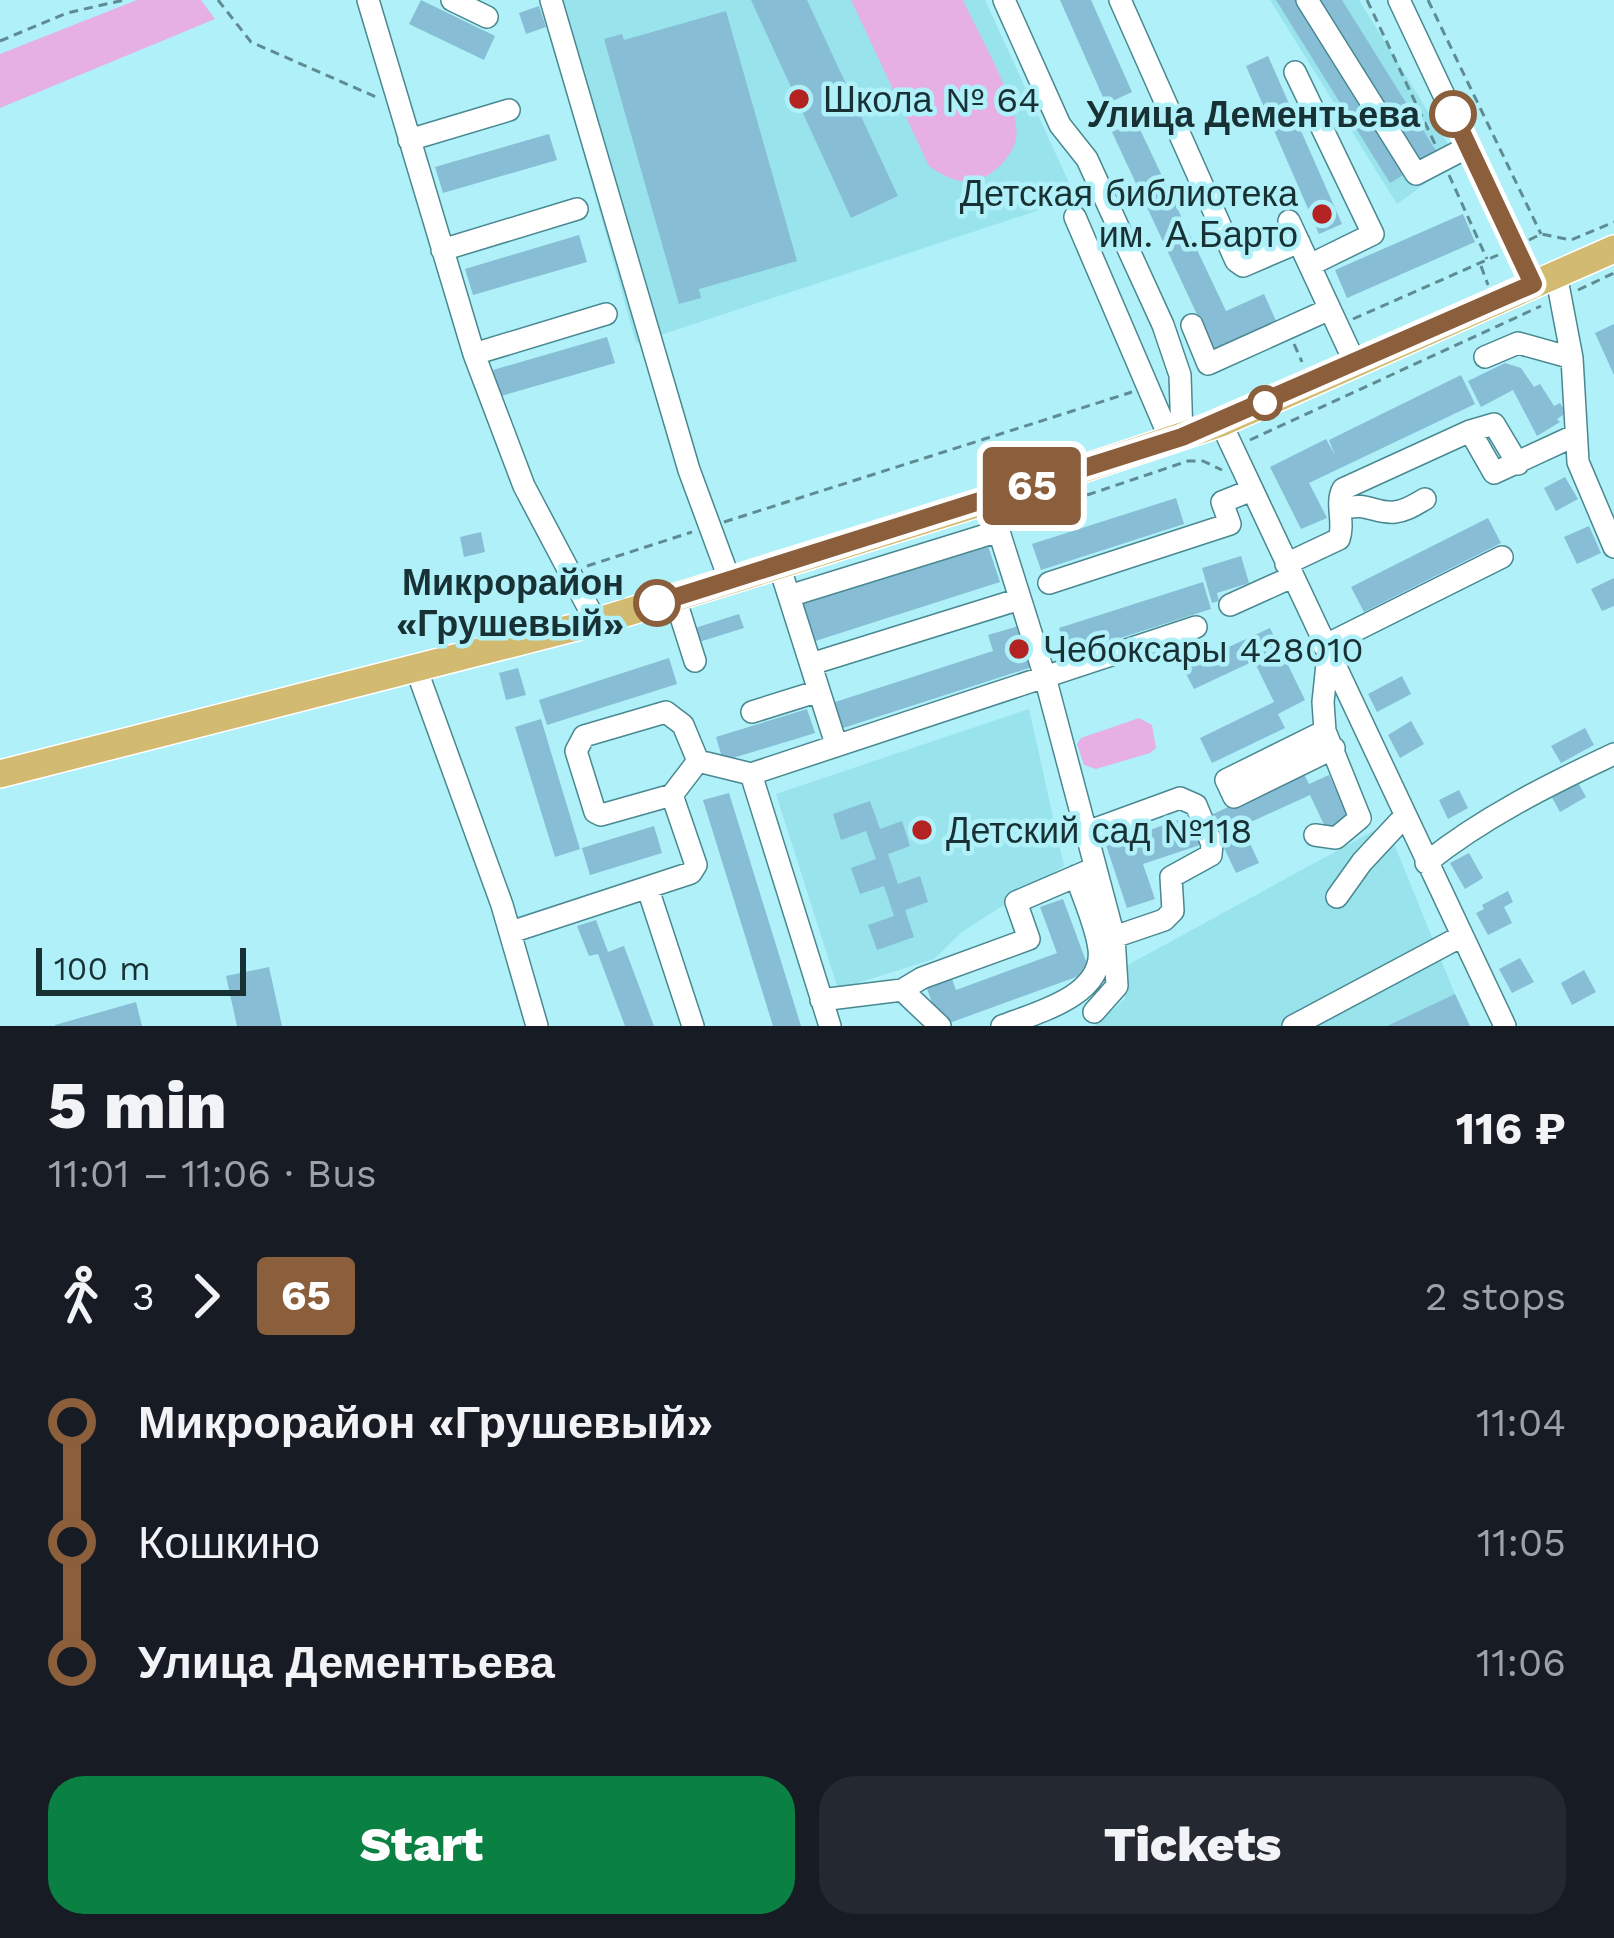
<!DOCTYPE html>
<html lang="en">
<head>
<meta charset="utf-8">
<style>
  :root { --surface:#171b24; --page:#242831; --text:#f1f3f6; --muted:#9ea1a6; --accent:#0b8043 }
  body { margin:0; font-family:"Work Sans",sans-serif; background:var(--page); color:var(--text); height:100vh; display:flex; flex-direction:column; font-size:45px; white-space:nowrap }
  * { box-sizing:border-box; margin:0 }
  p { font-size:39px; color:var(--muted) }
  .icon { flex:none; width:66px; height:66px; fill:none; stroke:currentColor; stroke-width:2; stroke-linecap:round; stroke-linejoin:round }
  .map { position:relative; height:1026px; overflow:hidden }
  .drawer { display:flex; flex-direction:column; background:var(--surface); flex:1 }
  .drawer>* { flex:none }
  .badge { padding:0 24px; border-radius:9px; font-size:42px; line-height:78px }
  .scale { position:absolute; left:36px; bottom:30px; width:210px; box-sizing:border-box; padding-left:12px; border:6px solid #173135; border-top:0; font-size:33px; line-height:42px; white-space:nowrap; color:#173135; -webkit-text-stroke:9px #aff0f9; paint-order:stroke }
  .map>.badge { position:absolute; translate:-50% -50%; box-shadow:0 0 0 6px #fff }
  .legs { display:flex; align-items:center; gap:18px; height:132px; padding:0 48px; font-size:39px }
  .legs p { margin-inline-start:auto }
  .head { display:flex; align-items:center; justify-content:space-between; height:204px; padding:0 48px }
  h1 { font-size:66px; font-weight:800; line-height:90px }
  .cta { display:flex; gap:24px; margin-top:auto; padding:24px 48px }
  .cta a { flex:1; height:138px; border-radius:36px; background:var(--accent); color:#fff; font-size:48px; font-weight:800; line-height:138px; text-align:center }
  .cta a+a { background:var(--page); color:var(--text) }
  ul { padding:0 48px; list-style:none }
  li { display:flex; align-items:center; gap:42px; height:120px; font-size:45px }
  li i { display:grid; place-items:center; width:18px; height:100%; margin:0 15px; background:currentColor }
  li i::after { content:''; width:30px; height:30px; margin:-15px; border:9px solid; border-radius:50%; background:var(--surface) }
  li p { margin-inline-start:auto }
  li:first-child i { background:linear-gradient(#0000 50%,currentColor 0) }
  li:last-child i { background:linear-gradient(currentColor 50%,#0000 0) }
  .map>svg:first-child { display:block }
  .built { fill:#99e3ec }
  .green { fill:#e6b0e5 }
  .building { fill:#87bdd5 }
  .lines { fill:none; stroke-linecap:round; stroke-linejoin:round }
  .minor-casing { stroke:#4a8891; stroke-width:24 }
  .major-casing { stroke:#fff; stroke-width:30 }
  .path { stroke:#5f8b92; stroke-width:3; stroke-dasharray:9 6; stroke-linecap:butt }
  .minor { stroke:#fff; stroke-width:21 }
  .major { stroke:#d2ba71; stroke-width:27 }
  .line-1-casing { stroke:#fff; stroke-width:27 }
  .line-1 { stroke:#8b5e3c; stroke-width:18 }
  .poi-dot { fill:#b32321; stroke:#aff0f9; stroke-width:4.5 }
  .stop-1-dot { fill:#fff; stroke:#8b5e3c; stroke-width:6 }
  .labels { text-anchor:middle; stroke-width:9; stroke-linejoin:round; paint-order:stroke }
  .poi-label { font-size:36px; fill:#173135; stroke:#aff0f9; text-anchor:start }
  .stop-label { font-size:36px; font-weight:bold; fill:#173135; stroke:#aff0f9; text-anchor:end }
</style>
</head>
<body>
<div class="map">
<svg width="1614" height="1026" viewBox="0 0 1614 1026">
  <rect width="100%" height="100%" fill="#aff0f9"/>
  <!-- built -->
  <path class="built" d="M541 0H985L1076 198 636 343Z
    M1270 0H1359L1458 160 1397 204Z
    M1029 709 1064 866 962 932 934 959 838 989 776 794Z
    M1386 824 1455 994 1387 1026H1094L1125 999 1126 966Z"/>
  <!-- green -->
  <path class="green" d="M137 0H201L215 19 0 108V54Z
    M851 0H963C977 32 1022 106 1016 139 1014 152 1000 168 988 175 966 188 947 179 929 166Z
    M1139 718 1152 725 1156 748 1150 753 1096 769 1084 765 1077 744 1081 738Z"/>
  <!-- building -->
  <path class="building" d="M421 0 495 36 484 60 409 24Z
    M751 0H807L898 196 851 218Z
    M1060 0H1091L1132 92 1106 104Z
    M1276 0H1297L1405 174 1390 183Z
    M1319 0H1342L1438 154 1421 165Z
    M539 6 546 27 526 34 519 13Z
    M726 11 797 261 699 289 701 298 679 304 604 39 622 34 624 40Z
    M1268 56 1342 224 1319 234 1246 66Z
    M1136 121 1226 311 1264 294 1277 323 1214 351 1112 132Z
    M549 134 557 160 443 193 435 167Z
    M1463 214 1475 242 1347 298 1335 270Z
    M579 235 587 262 473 295 465 269Z
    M1614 324V375L1595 333Z
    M607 337 615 363 501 396 493 370Z
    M1505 363 1521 368 1534 387 1540 384 1554 406 1560 403 1566 413 1557 419 1560 422 1537 436 1513 390 1481 407 1468 381Z
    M1461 375 1475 404 1309 483 1327 518 1301 529 1270 467 1326 439 1335 455 1329 440Z
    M1565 477 1578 499 1556 511 1544 488Z
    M1176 498 1184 524 1041 570 1032 544Z
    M1488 518 1501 543 1364 612 1351 587Z
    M1589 526 1601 553 1577 564 1564 537Z
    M481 532 485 552 464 557 460 537Z
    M987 543 1000 582 809 643 797 605Z
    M1241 556 1249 583 1217 593 1219 601 1212 603 1202 568Z
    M1614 578V606L1602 611 1591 589Z
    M1203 582 1211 609 1067 655 1059 628Z
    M739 614 744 628 699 642 695 628Z
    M1022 625 1035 666 840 729 832 703 993 651 988 635Z
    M1270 628 1305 700 1278 714 1285 728 1212 763 1200 738 1274 702 1254 661 1194 689 1183 668Z
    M669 658 677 684 547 725 539 700Z
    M518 668 526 695 506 700 499 673Z
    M1402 676 1411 694 1377 712 1368 694Z
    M807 709 815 733 723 761 716 737Z
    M541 719 580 849 555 857 515 727Z
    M1411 721 1424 744 1400 758 1388 735Z
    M1585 728 1594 745 1561 763 1551 746Z
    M1303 772 1309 784 1329 775 1349 818 1326 829 1310 795 1242 826 1259 863 1236 873 1209 816Z
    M1576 779 1586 797 1560 812 1550 794Z
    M1459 790 1468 808 1448 819 1439 800Z
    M729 793 801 1026H773L703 800Z
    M870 801 880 829 902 821 910 846 888 854 898 884 920 876 928 902 905 910 914 937 877 950 868 925 894 916 884 886 860 894 851 868 876 859 866 831 841 840 833 814Z
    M1190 816 1200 845 1143 864 1155 899 1127 908 1106 845Z
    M654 826 662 853 590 875 582 848Z
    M1469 853 1483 878 1465 889 1450 863Z
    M1508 891 1513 902 1504 907 1512 923 1488 935 1476 913 1484 909 1482 905Z
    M1063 899 1090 972 941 1026 924 981 949 971 956 990 1057 953 1040 907Z
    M596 920 608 952 624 946 654 1026H625L598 954 589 956 577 926Z
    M1520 958 1534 982 1512 993 1499 969Z
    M269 967 282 1026H237L226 976Z
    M1584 970 1596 992 1572 1005 1561 983Z
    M1455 994 1470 1026H1387Z
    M136 1002 142 1026H55V1025Z"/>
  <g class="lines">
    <!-- minor casing -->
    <g class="minor-casing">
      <path id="minor" d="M368 0 474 354 524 486 596 622
        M452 0 487 17
        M551 0 689 470 730 581
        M1004 0 1060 125 1087 159 1163 325 1180 375 1182 437
        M1120 0 1236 261 1243 266 1299 242
        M1307 0 1416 174 1468 147
        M1399 0 1533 284
        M1295 72 1373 234 1310 265
        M409 140 509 110
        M1075 217 1171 441
        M1289 221 1355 363
        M442 250 577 209
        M1556 274 1572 358 1578 462 1614 547
        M1192 325 1208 364 1330 309
        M474 354 606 314
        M1485 357 1518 343 1572 358
        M1221 423 1505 1026
        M1470 431 1494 424 1518 464
        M989 500 1045 677 1114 937 1117 986 1094 1012
        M1342 509C1367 501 1374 514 1395 512 1406 511 1416 504 1425 499
        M1286 564 1339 539C1345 523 1335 503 1343 489L1470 431 1494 473 1576 435
        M779 565 836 744
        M1049 583 1230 524 1222 502 1252 490
        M789 596 999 531
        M675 598 695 661
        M1230 605 1292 577
        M1324 646 1502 557
        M811 664 1020 599
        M417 671 502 905 537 1026
        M752 712 819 691
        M1325 731 1226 780 1234 797 1334 748
        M698 761 672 795 601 815 595 812 576 751 584 736 666 712 683 725 698 761 751 774 1196 627
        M751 774 830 1026
        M1084 833 1180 798 1196 805 1212 844 1211 855 1171 877 1173 911 1164 920 1114 937
        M1315 835 1336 838 1360 818 1325 731 1323 702 1328 655
        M1426 863C1482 818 1550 784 1614 754
        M648 889 693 1026
        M1337 897 1362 862 1404 817
        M511 932 691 873 696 865 672 795
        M902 990 940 1026
        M821 1000 902 990 922 978 1029 939 1016 902 1095 868
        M1002 1026C1035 1013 1105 996 1099 949 1096 925 1084 900 1076 876
        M1293 1026 1460 937"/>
    </g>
    <!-- major casing -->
    <g class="major-casing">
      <path id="major" d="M0 774 596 622 989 500 1221 423 1614 249"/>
    </g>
    <!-- path -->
    <path class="path" d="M218 0 251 42 376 97
      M1367 0 1435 144
      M1428 0 1541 234
      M0 41 67 13 124 0
      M1449 175 1487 259
      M1529 240 1541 234 1571 240 1614 222
      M1481 266 1488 285
      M1578 290 1614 273
      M1353 319 1498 255
      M1294 344 1302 362
      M1250 440 1541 306
      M1016 519 1188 461H1203L1222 470
      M724 522 1132 392
      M587 566 692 532"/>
    <!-- minor -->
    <use href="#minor" class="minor"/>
    <!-- major -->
    <use href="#major" class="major"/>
  </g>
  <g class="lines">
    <!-- line-1 casing -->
    <g class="line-1-casing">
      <path id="line-1" d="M657 603 1182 437 1533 284 1453 114"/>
    </g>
    <!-- line-1 -->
    <use href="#line-1" class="line-1"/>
  </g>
  <!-- markers -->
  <g class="poi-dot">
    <circle cx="799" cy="99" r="12"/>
    <circle cx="1322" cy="214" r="12"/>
    <circle cx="1019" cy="649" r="12"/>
    <circle cx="922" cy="830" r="12"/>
  </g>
  <g class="stop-1-dot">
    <circle cx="1453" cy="114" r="21"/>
    <circle cx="1265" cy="403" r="15"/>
    <circle cx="657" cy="603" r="21"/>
  </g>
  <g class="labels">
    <!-- poi labels -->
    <g class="poi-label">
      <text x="823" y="112">Школа № 64</text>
      <text x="1298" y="206" text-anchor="end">Детская библиотека<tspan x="1298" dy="41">им. А.Барто</tspan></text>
      <text x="1043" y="662">Чебоксары 428010</text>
      <text x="946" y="843">Детский сад №118</text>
    </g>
    <!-- stop labels -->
    <g class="stop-label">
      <text x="1420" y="127">Улица Дементьева</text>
      <text x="624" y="595">Микрорайон<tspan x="624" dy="41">«Грушевый»</tspan></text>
    </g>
  </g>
</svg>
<div class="scale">100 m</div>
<b class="badge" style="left:1032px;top:486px;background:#8b5e3c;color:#fff">65</b>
</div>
<section class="drawer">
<div class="head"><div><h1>5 min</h1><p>11:01 – 11:06 · Bus</p></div><b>116 ₽</b></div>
<div class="legs"><svg class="icon" aria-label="walk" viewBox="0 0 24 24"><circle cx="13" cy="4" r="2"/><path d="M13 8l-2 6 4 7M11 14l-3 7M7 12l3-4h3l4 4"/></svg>3<svg class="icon" aria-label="forward" viewBox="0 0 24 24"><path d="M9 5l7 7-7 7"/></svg><b class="badge" style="background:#8b5e3c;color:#fff">65</b><p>2 stops</p></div>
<ul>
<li><i style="color:#8b5e3c"></i><b>Микрорайон «Грушевый»</b><p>11:04</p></li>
<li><i style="color:#8b5e3c"></i><span>Кошкино</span><p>11:05</p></li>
<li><i style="color:#8b5e3c"></i><b>Улица Дементьева</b><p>11:06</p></li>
</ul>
<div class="cta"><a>Start</a><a>Tickets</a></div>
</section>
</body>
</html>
